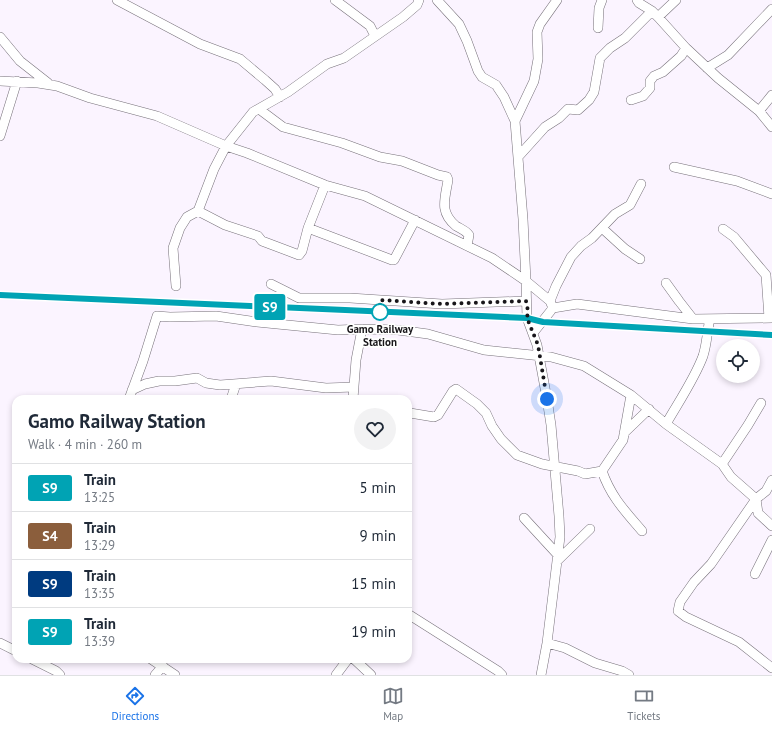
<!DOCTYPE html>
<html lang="en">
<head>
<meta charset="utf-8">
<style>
  :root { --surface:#fff; --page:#f2f2f3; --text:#1f2937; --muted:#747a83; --line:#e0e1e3; --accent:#1a73e8 }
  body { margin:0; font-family:"PT Sans",sans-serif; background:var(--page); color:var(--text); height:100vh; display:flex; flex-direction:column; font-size:15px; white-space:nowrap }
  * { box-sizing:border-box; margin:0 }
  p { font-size:13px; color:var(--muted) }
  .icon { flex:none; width:22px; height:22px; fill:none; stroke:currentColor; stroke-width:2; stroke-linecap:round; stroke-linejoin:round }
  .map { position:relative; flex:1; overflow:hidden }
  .drawer { position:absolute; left:12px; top:395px; width:400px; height:268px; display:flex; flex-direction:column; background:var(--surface); border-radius:12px; box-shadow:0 2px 6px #0003 }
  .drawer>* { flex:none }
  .badge { padding:0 8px; border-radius:3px; font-size:14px; line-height:26px }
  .buttons { position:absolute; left:716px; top:339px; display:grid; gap:8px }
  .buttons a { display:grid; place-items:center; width:44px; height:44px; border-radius:50%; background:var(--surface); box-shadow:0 2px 6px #0003; font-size:20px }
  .you { position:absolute; width:20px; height:20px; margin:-10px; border:3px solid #fff; border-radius:50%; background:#1a73e8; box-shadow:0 0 0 6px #1a73e833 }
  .map>.badge { position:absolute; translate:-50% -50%; box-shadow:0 0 0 2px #fff }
  .round { display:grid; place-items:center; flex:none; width:42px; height:42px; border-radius:21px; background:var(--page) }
  .overview { display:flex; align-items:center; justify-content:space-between; height:68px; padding:0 16px }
  h1 { font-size:19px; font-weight:800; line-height:30px }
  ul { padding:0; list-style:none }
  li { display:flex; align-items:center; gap:12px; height:48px; padding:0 16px; border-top:1px solid var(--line) }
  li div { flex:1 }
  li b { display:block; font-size:15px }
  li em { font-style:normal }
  li .badge { min-width:44px; font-weight:700; text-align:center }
  .tab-bar { display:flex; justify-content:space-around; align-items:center; height:56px; border-top:1px solid var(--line); background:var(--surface); font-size:11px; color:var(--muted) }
  .tab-bar a { display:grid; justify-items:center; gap:2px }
  .tab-bar .active { color:var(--accent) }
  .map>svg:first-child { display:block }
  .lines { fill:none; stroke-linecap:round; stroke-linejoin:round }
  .minor-casing { stroke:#77717a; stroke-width:10 }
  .minor { stroke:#fff; stroke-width:9 }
  .rail-casing { stroke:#757178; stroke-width:3.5 }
  .rail { stroke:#fff; stroke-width:2; stroke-dasharray:6; stroke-linecap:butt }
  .line-casing { stroke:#fff; stroke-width:9 }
  .line { stroke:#00a3b4; stroke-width:6 }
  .walk { stroke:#18161a; stroke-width:4; stroke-dasharray:0 7.2 }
  .stop-dot { fill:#fff; stroke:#00a3b4; stroke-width:2 }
  .labels { text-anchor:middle; stroke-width:3.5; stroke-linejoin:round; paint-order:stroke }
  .stop-label { font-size:11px; font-weight:bold; fill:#18161a; stroke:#fff }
</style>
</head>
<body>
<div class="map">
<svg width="772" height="675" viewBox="0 0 772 675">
  <rect width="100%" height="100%" fill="#fbf4ff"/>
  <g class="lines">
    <!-- minor casing -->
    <g class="minor-casing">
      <path id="minor" d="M117 0 200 44 240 59 265 80 275 89 280 97
        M335 0 370 26 375 36
        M437 0 459 24 467 41 478 71 482 77 496 85 504 97 515 121
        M637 0 639 3 652 11 658 17 686 48 718 78 759 111 772 127
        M658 17 676 0
        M598 28 599 8 602 0
        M0 37 20 61 48 83
        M707 68 728 55 772 9
        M0 81 38 83 57 86 90 98 157 116 226 146 247 153 325 185 365 196 492 258 526 281 527 318 537 345 547 399 551 425 559 516 560 537 557 561 547 643 541 675
        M631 100 643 96 650 88V81L654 76 663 72 681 56 686 48
        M259 109 283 127 342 143 380 157 402 161 438 175 447 177 448 180C445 199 439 212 456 226 461 229 465 230 469 235L467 246
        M759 111 772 95
        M0 136 17 81
        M518 157 545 127 559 118 568 109 578 110 589 100 594 92 600 58 610 48 625 38 652 11
        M674 167 737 181 772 194
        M198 211 225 225 258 236 262 241 299 255 302 251 308 228 325 185
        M308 228 392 260H394L415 220
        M602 228 625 249 640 259
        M723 229 734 237 766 275 769 318
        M666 283 679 301 693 319
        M271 284 299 298H350L442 304 526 301
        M176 286 173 248 180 228 187 217 198 211 214 169 226 146 253 112 288 92 327 64 344 58 403 17 417 5 419 0
        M550 301 556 286 571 257 581 246 592 238 615 214 630 205 641 184
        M553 308 577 304 693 319 772 318
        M533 333 553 308 550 301 526 281 523 219 515 121 534 81 538 59 537 32 540 24 557 0
        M132 390 145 384 159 381H175L197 378 206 383 220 385 271 381 326 388 354 387
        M129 399 143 361 157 316 170 317 216 316 257 322 338 330 362 329 398 330 428 334 484 350 551 357 584 366 631 395 666 424 722 464 731 477 756 499 758 513 772 526
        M231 399 236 384
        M353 399 356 360 362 329
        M410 413 434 417 438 415 453 391 456 389 477 404 486 413 492 426 501 439 517 455 542 464 578 471 585 474 602 471C611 497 625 511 642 531
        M666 424C678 403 695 378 703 356 707 344 707 331 710 319
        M624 433 649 409
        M722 464 748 425 761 403
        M602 471 623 440 631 395
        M772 480 766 491 756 499 711 564 694 582 680 602 678 611 686 617 739 642 772 668
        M524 518 558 555
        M557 561 590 529
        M755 574 772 540
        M408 614 498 671 502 675
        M0 643 16 651
        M547 643 565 648 595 663 622 671 629 675
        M32 659 56 671 60 675
        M151 659 175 675
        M354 659 371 675
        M155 675 163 666
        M336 675 348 659"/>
    </g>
    <!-- minor -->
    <use href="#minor" class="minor"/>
    <!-- rail casing -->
    <g class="rail-casing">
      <path id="rail" d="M0 295 527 318 543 321 772 335"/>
    </g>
    <!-- rail -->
    <use href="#rail" class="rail"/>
  </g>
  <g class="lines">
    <!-- line casing -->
    <g class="line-casing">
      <path id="line" d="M0 295 527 318 543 322 772 335"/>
    </g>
    <!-- line -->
    <use href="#line" class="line"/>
    <!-- walk -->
    <path class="walk" d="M380 312V300L442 304 526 301 528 311 527 318 538 345 547 399"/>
  </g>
  <!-- markers -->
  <circle class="stop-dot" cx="380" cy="312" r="8"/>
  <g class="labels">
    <!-- stop labels -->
    <g class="stop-label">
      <text x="380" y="333">Gamo Railway<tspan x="380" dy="13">Station</tspan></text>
    </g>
  </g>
</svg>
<div class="buttons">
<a><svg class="icon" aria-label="locate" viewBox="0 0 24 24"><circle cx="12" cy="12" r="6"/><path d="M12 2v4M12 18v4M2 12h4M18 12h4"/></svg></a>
</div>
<div class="you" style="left:547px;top:399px"></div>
<b class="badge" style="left:270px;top:307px;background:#00a3b4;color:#fff">S9</b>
<section class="drawer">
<div class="overview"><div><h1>Gamo Railway Station</h1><p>Walk · 4 min · 260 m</p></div><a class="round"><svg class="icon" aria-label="heart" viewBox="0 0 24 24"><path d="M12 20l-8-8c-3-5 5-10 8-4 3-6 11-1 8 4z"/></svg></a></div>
<ul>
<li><span class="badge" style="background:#00a3b4;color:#fff">S9</span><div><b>Train</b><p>13:25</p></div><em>5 min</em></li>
<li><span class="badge" style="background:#8b5e3c;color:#fff">S4</span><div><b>Train</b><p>13:29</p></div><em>9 min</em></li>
<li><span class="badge" style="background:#003b80;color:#fff">S9</span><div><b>Train</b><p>13:35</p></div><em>15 min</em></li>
<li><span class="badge" style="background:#00a3b4;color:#fff">S9</span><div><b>Train</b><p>13:39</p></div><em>19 min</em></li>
</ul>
</section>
</div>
<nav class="tab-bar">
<a class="active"><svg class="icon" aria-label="directions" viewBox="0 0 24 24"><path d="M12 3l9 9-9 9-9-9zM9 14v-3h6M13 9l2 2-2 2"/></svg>Directions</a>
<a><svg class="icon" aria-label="map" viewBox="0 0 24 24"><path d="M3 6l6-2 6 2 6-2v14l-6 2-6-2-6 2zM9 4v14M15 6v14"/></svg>Map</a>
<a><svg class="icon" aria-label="tickets" viewBox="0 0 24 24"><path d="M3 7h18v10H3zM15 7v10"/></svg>Tickets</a>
</nav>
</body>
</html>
